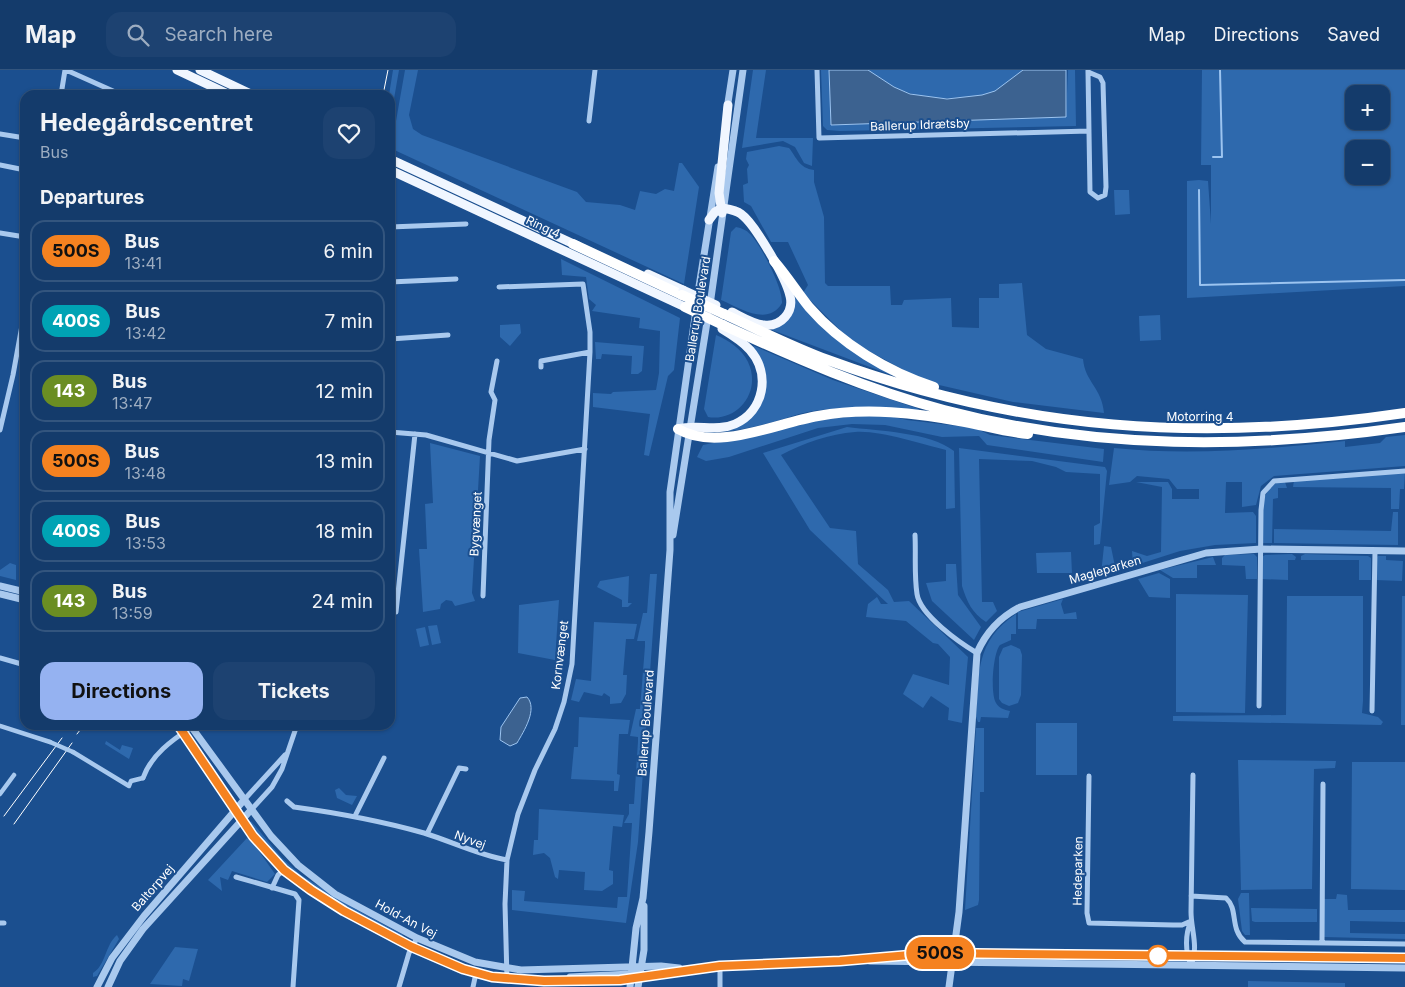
<!DOCTYPE html>
<html lang="en">
<head>
<meta charset="utf-8">
<style>
  :root { --surface:#143b6b; --page:#1d4271; --text:#f1f3f6; --muted:#9dadc1; --line:#33557e; --accent:#95b2f1 }
  body { margin:0; font-family:Inter,sans-serif; background:var(--page); color:var(--text); height:100vh; display:flex; flex-direction:column; font-size:19px; white-space:nowrap }
  * { box-sizing:border-box; margin:0 }
  p { font-size:16px; color:var(--muted) }
  .icon { flex:none; width:28px; height:28px; fill:none; stroke:currentColor; stroke-width:2; stroke-linecap:round; stroke-linejoin:round }
  .map { position:relative; flex:1; overflow:hidden }
  .sheet { position:absolute; left:20px; top:20px; width:375px; height:640px; display:flex; flex-direction:column; background:var(--surface); border-radius:15px; box-shadow:0 1px 4px #0004,0 0 0 1px var(--line) }
  .sheet>* { flex:none }
  .badge { padding:0 10px; border-radius:16px; font-size:18px; line-height:32px }
  .controls { position:absolute; left:1345px; top:15px; display:grid; gap:10px }
  .controls a { display:grid; place-items:center; width:45px; height:45px; border-radius:10px; background:var(--surface); box-shadow:0 1px 4px #0004,0 0 0 1px var(--line); font-size:25px }
  .map>.badge { position:absolute; translate:-50% -50%; box-shadow:0 0 0 2px #fff }
  h2 { padding:0 20px; font-size:19px; line-height:45px }
  .round { display:grid; place-items:center; flex:none; width:52px; height:52px; border-radius:15px; background:var(--page) }
  .headline { display:flex; align-items:center; justify-content:space-between; height:85px; padding:0 20px }
  h1 { font-size:24px; font-weight:700; line-height:38px }
  .button { display:flex; gap:10px; margin-top:auto; padding:10px 20px }
  .button a { flex:1; height:58px; border-radius:15px; background:var(--accent); color:#111; font-size:20px; font-weight:700; line-height:58px; text-align:center }
  .button a+a { background:var(--page); color:var(--text) }
  ul { padding:0; list-style:none }
  li { display:flex; align-items:center; gap:15px; height:62px; margin:0 10px 8px; padding:0 10px; border:2px solid var(--line); border-radius:15px }
  li div { flex:1 }
  li b { display:block; font-size:19px }
  li em { font-style:normal }
  li .badge { min-width:55px; font-weight:700; text-align:center }
  header { display:flex; align-items:center; gap:30px; box-sizing:border-box; height:70px; padding:0 25px; background:var(--surface); border-bottom:1px solid var(--line) }
  header strong { font-size:24px }
  nav { display:flex; gap:28px; margin-inline-start:auto; font-size:18px }
  .search { width:350px; height:45px; background:var(--page); display:flex; align-items:center; gap:12px; box-sizing:border-box; padding:0 18px; border-radius:15px; color:var(--muted); font-size:19px }
  .map>svg:first-child { display:block }
  .green { fill:#2e69ad; fill-rule:evenodd }
  .water { fill:#3c6290; stroke:#9cc4f0 }
  .lines { fill:none; stroke-linecap:round; stroke-linejoin:round }
  .stream { stroke:#9cc4f0; stroke-width:2 }
  .pedestrian { stroke:#a9c9ee; stroke-width:4.5 }
  .minor { stroke:#a9c9ee; stroke-width:5 }
  .tertiary { stroke:#a9c9ee; stroke-width:7 }
  .primary { stroke:#f0f6ff; stroke-width:9 }
  .motorway { stroke:#fff; stroke-width:10 }
  .tram { stroke:#fff; stroke-width:1 }
  .pedestrian-bridge { stroke:#a9c9ee; stroke-width:4.5 }
  .primary-bridge { stroke:#f0f6ff; stroke-width:9 }
  .motorway-bridge { stroke:#fff; stroke-width:10 }
  .line-casing { stroke:#fff; stroke-width:11 }
  .line { stroke:#f58220; stroke-width:8 }
  .stop-dot { fill:#fff; stroke:#f58220; stroke-width:2.5 }
  .labels { text-anchor:middle; stroke-width:4; stroke-linejoin:round; paint-order:stroke }
  .street-label { font-size:12px; fill:#fff; stroke:#1b4f8f }
</style>
</head>
<body>
<header>
<strong>Map</strong>
<div class="search"><svg class="icon" aria-label="search" viewBox="0 0 24 24"><circle cx="10" cy="10" r="6"/><path d="M15 15l6 6"/></svg>Search here</div>
<nav><a>Map</a><a>Directions</a><a>Saved</a></nav>
</header>
<div class="map">
<svg width="1405" height="917" viewBox="0 0 1405 917">
  <rect width="100%" height="100%" fill="#1b4f8f"/>
  <!-- green -->
  <path class="green" d="M393 0H399L390 52 389 25Z
    M405 0H418L409 45 413 59 422 65 577 122 586 132 620 135 635 140 640 121 656 124 665 119 674 121 679 93H682L699 117 684 214 390 78V62L396 51Z
    M753 0H766L756 68H813L812 96 804 93 795 77 783 71 742 78Z
    M821 0H829L831 55 1066 47 1068 0H1075L1076 56 840 61 827 60 823 56Z
    M868 0H1023C1014 8 1006 16 995 21 986 26 975 26 965 27 929 31 896 24 868 0Z
    M1202 0H1405V216L1187 228V111L1199 110 1208 111 1211 154V95H1201ZM1354 24H1381V51H1354ZM1354 79H1381V106H1354Z
    M779 76 789 78C797 88 799 98 814 100V112L824 147 825 213 828 216H890L891 235H902L904 230 951 228 952 257 979 258V228H999V214L1022 213 1027 265 1046 279 1083 289C1085 312 1102 318 1104 343L1013 332 926 312 867 280 847 267 803 223 808 215 788 172H771L751 136 744 132 743 115 748 113 747 99 749 95 746 89 747 82Z
    M1114 120H1129L1130 144 1115 145Z
    M736 157C742 158 746 160 750 164 761 175 783 218 782 233 768 257 740 238 721 230L731 162Z
    M561 189 680 248 674 300 668 306 649 386 644 385 650 344 593 337V323L611 324 613 322 656 320 659 303 660 261 639 258 640 248 592 241 596 235 589 229 586 207 562 205Z
    M793 221 817 249 891 302V305L772 260 773 257C791 251 797 240 793 221Z
    M1160 245 1161 270 1140 271 1139 246Z
    M520 254 521 263 510 276 500 267V255Z
    M716 265C728 270 742 279 748 292 762 321 738 352 708 347L704 339Z
    M595 272 644 276 642 301 638 304H631L632 286 602 284 601 289H596Z
    M754 276 833 310 919 339 918 342C882 340 834 334 799 344 768 354 739 362 706 363V361C743 357 744 359 764 326L752 279Z
    M880 344 907 350 975 358 990 365 1104 379 1103 392 987 375 979 366 942 367 885 355 852 354 818 358 729 387 706 391 697 387 703 375 801 355 808 351Z
    M847 357C878 361 930 362 954 381L955 438 946 439V380C921 374 879 360 855 362 830 364 803 373 781 385L830 458 856 461 858 494 888 520 894 532 909 531 968 587 962 653 948 650 949 638 931 626 923 638 903 624 913 604 949 615 950 587 938 574 933 573 906 551 866 547 868 534 877 527 881 534H888L810 460 763 383Z
    M1405 365V396L1274 406 1261 416 1256 435 1242 437V412H1226L1225 443 1253 442 1256 446V473L1215 475 1180 481 1133 496 1132 481 1147 486 1161 482 1162 417 1136 412H1168L1172 419V429H1199V419H1177L1169 409 1137 406 1130 412 1109 415 1114 378C1191 386 1268 379 1345 371V377L1380 373 1386 367Z
    M430 373 480 386 472 523 475 531 455 536 452 531 446 530 441 534 440 539 423 542 419 479H427L425 434 433 433Z
    M959 378 1105 397 1107 401 1100 474 1094 475V456L1100 453V404L1066 402 1056 397 1032 391 979 389 982 532H993L997 541 986 552C972 543 967 532 962 516Z
    M1405 402 1404 419H1400L1399 439H1391V418L1293 417 1294 410Z
    M1277 412H1285L1287 418H1278V428L1273 429 1272 473H1262C1262 451 1257 425 1277 412Z
    M1393 442H1398V475L1274 473V459L1391 461Z
    M1104 476 1111 477 1116 501 1101 504Z
    M1071 482 1072 503H1037L1036 483Z
    M1254 484 1257 487V509H1246L1245 496 1222 495V488L1225 485Z
    M1292 484 1296 487 1295 490H1288V510L1262 509V487L1265 485Z
    M1305 484 1368 486 1371 488V510H1359V490H1301V486Z
    M1378 486H1386V490L1403 491 1402 511 1376 510V488Z
    M1213 487 1216 495H1197V508H1173L1160 500Z
    M10 493 16 495V510L0 506V500Z
    M946 494H956L958 525 981 557 974 570 932 531 926 513 946 511Z
    M1159 503 1170 509V528L1149 527 1138 509Z
    M650 504H657L638 772 626 853 512 840V820L525 821 524 831 617 838 618 827H627L632 753H624L629 744V734H634L638 671V667L630 666 636 639H640L645 576V571H637L643 543H647Z
    M629 506 628 533H632L628 537H622V530L597 517 600 511Z
    M1176 524 1248 525 1245 643 1176 642Z
    M1287 526H1363V631L1362 643 1378 647 1383 652 1381 655 1173 651V646L1286 645Z
    M1402 526H1405V655H1401Z
    M1063 529 1061 534 1064 544 1076 542 1077 549H1037L1036 559H1018V542Z
    M559 530 555 590 518 583 519 535Z
    M1016 544V564H1011V570L1000 575C993 583 990 623 996 633 999 638 1004 640 1010 641L1008 648 981 647 980 652H978L976 647C979 604 975 571 1016 544Z
    M594 552 637 554 634 569H626L623 605H627L626 624 621 633 610 634V627L604 623 602 626 584 622 579 632 571 630 576 609 591 611Z
    M437 555 441 573 432 575 428 556Z
    M425 557 429 575 420 577 416 559Z
    M1011 575 1020 579 1022 585 1021 625 1018 633 1009 636 1002 633 999 629V587L1003 578Z
    M579 647 630 650 628 664H619L617 704 620 705 618 721H614V711L571 709 574 677H578Z
    M1036 653H1077V705H1036Z
    M976 658H984V722H980L979 830 978 835 965 840Z
    M106 671 120 680 122 675 133 678 129 689 105 674Z
    M1238 690 1336 691 1335 698 1314 699 1312 819 1241 820Z
    M1352 692H1405V820L1351 819Z
    M339 718 346 725 357 726 352 735 337 728 335 720Z
    M539 739 624 745 622 757 613 756 609 800 613 801V814L602 821 584 820 585 802 559 800 558 809 555 807 550 788 544 783 533 785 534 770H538Z
    M251 751 282 788 301 805 355 839 403 865 402 867C347 837 283 809 249 753Z
    M247 768 254 774 275 804 267 812 232 801 228 810 220 807 222 821 208 810Z
    M1241 823H1249L1250 865H1245L1242 861 1238 829Z
    M1337 824 1347 825 1348 840H1405V852L1350 851V863L1405 864V869L1324 867V829H1336Z
    M1251 838 1317 839V852H1255L1252 851Z
    M117 865 119 869 97 906 93 907V903C106 895 105 875 117 865Z
    M175 877 198 879 189 911 183 909 182 916 150 914Z
    M1248 911 1345 913V917H1248Z"/>
  <!-- water -->
  <path class="water" d="M829 0H868L894 17 910 24 947 29 982 25 995 21 1023 0H1066V47L831 55Z
    M520 628 527 627C538 639 524 661 517 673L510 676 500 670 501 657Z"/>
  <g class="lines">
    <!-- stream -->
    <path class="stream" d="M1213 87H1222L1220 0
      M1199 120 1200 215 1405 210"/>
    <!-- pedestrian -->
    <path class="pedestrian" d="M0 656 50 672
      M73 682 129 716 131 711 143 708
      M0 724 14 705"/>
    <!-- minor -->
    <path class="minor" d="M66 0 122 25
      M817 0 819 68 1089 61
      M1088 0V2L1090 122 1098 128 1105 125 1106 117 1103 13 1100 7 1088 2
      M61 25 65 0
      M589 51 595 0
      M0 64 25 68
      M0 95 25 100
      M390 157 466 154
      M0 163 25 167
      M390 212 456 209
      M499 217 583 214 590 262V282L572 594 564 632 555 659 535 700 518 744 507 790 505 834 507 909
      M390 269 448 265
      M541 297V291L590 282
      M0 360 13 305 25 239
      M390 362 426 365 517 391 585 379
      M915 465C916 484 914 505 917 524 920 545 960 573 977 583
      M483 526 489 370 495 330 491 322 497 291
      M396 542 415 364
      M0 588 25 595
      M1259 636 1261 440 1263 423 1274 411 1405 401
      M1372 641 1375 481
      M1089 706 1087 843 1089 853 1173 855H1182L1191 851
      M143 708C151 685 172 670 192 657
      M244 730 285 685
      M287 731 294 737C338 743 381 751 424 763 453 772 478 785 507 790
      M251 740 272 717 282 699 297 655
      M355 746 384 688
      M427 764 459 698 466 699
      M236 807 295 824 299 830 293 917
      M272 818 278 805 284 800
      M1191 826 1226 828C1239 840 1229 858 1245 872L1405 874
      M0 853H4
      M1322 873 1323 714
      M1191 895C1199 877 1191 860 1191 842L1193 705
      M1191 895C1185 882 1185 864 1191 851
      M399 917 409 883 417 868
      M473 917 476 903
      M720 917V896"/>
    <!-- tertiary -->
    <path class="tertiary" d="M727 39 733 0
      M697 229 718 97
      M710 235 743 0
      M673 465 708 246
      M0 516 25 522
      M0 524 25 530
      M178 655 253 766 284 800 311 820 345 841 412 877 463 899 493 907 544 911 621 910 720 896 840 891 933 883 1405 888
      M190 655 271 766 298 795 335 824 417 868 475 892 521 900 661 896 679 898
      M870 891 1405 898
      M570 907 631 904 636 903 641 897
      M97 917 112 888 144 846 244 730
      M108 917 120 891 143 859 251 740
      M630 917 636 858 643 828 649 762 670 480V422L696 240
      M638 917 644 880V836
      M949 917 959 842 977 583C986 562 999 548 1020 537L1206 483 1261 479 1405 481"/>
    <!-- primary -->
    <path class="primary" d="M177 0 230 25
      M200 0 253 25
      M390 89 578 176
      M390 100 685 237
      M722 143 719 123 728 35
      M709 150 715 142 722 138C728 139 736 140 741 144 755 154 786 208 790 226 794 242 781 257 764 255 753 254 742 247 732 242
      M648 204 683 220
      M678 359C697 354 717 362 735 354 764 341 771 304 750 280 742 271 732 265 722 259"/>
    <!-- motorway -->
    <path class="motorway" d="M573 174 682 225
      M774 191C787 206 797 222 809 237 841 274 888 302 934 317
      M724 244C759 260 793 277 828 290 1021 361 1203 373 1405 343
      M723 255C795 288 868 320 944 340 1096 380 1251 379 1405 357
      M678 359C717 382 776 353 818 346 866 337 916 343 965 352 986 356 1006 362 1028 364"/>
    <!-- tram -->
    <path class="tram" d="M383 25 388 0
      M67 660 71 655
      M77 664 84 655
      M4 746 62 668
      M14 754 72 673"/>
    <!-- pedestrian-bridge -->
    <path class="pedestrian-bridge" d="M50 672 73 682"/>
    <!-- primary-bridge -->
    <path class="primary-bridge" d="M683 220 716 235"/>
    <!-- motorway-bridge -->
    <path class="motorway-bridge" d="M682 225 724 244
      M685 237 723 255"/>
  </g>
  <g class="lines">
    <!-- line casing -->
    <g class="line-casing">
      <path id="line" d="M178 655 253 766 284 800 311 820 344 841 412 877 463 899 492 907 544 911 620 910 720 896 840 891 933 883 1405 888"/>
    </g>
    <!-- line -->
    <use href="#line" class="line"/>
  </g>
  <!-- markers -->
  <circle class="stop-dot" cx="1158" cy="886" r="10"/>
  <g class="labels">
    <!-- street labels -->
    <g class="street-label">
      <text transform="translate(920 55) rotate(-2)" y="4">Ballerup Idrætsby</text>
      <text transform="translate(543 157) rotate(25)" y="4">Ring 4</text>
      <text transform="translate(698 239) rotate(-81)" y="4">Ballerup Boulevard</text>
      <text x="1200" y="351">Motorring 4</text>
      <text transform="translate(476 454) rotate(-87)" y="4">Bygvænget</text>
      <text transform="translate(1105 500) rotate(-16)" y="4">Magleparken</text>
      <text transform="translate(560 585) rotate(-83)" y="4">Kornvænget</text>
      <text transform="translate(646 653) rotate(-86)" y="4">Ballerup Boulevard</text>
      <text transform="translate(470 770) rotate(20)" y="4">Nyvej</text>
      <text transform="translate(1078 801) rotate(-89)" y="4">Hedeparken</text>
      <text transform="translate(153 818) rotate(-49)" y="4">Baltorpvej</text>
      <text transform="translate(406 849) rotate(28)" y="4">Hold-An Vej</text>
    </g>
  </g>
</svg>
<div class="controls">
<a>+</a>
<a>−</a>
</div>
<b class="badge" style="left:940px;top:883px;background:#f58220;color:#111">500S</b>
<section class="sheet">
<div class="headline"><div><h1>Hedegårdscentret</h1><p>Bus</p></div><a class="round"><svg class="icon" aria-label="heart" viewBox="0 0 24 24"><path d="M12 20l-8-8c-3-5 5-10 8-4 3-6 11-1 8 4z"/></svg></a></div>
<h2>Departures</h2>
<ul>
<li><span class="badge" style="background:#f58220;color:#111">500S</span><div><b>Bus</b><p>13:41</p></div><em>6 min</em></li>
<li><span class="badge" style="background:#00a3b4;color:#fff">400S</span><div><b>Bus</b><p>13:42</p></div><em>7 min</em></li>
<li><span class="badge" style="background:#6b8e23;color:#fff">143</span><div><b>Bus</b><p>13:47</p></div><em>12 min</em></li>
<li><span class="badge" style="background:#f58220;color:#111">500S</span><div><b>Bus</b><p>13:48</p></div><em>13 min</em></li>
<li><span class="badge" style="background:#00a3b4;color:#fff">400S</span><div><b>Bus</b><p>13:53</p></div><em>18 min</em></li>
<li><span class="badge" style="background:#6b8e23;color:#fff">143</span><div><b>Bus</b><p>13:59</p></div><em>24 min</em></li>
</ul>
<div class="button"><a>Directions</a><a>Tickets</a></div>
</section>
</div>
</body>
</html>
